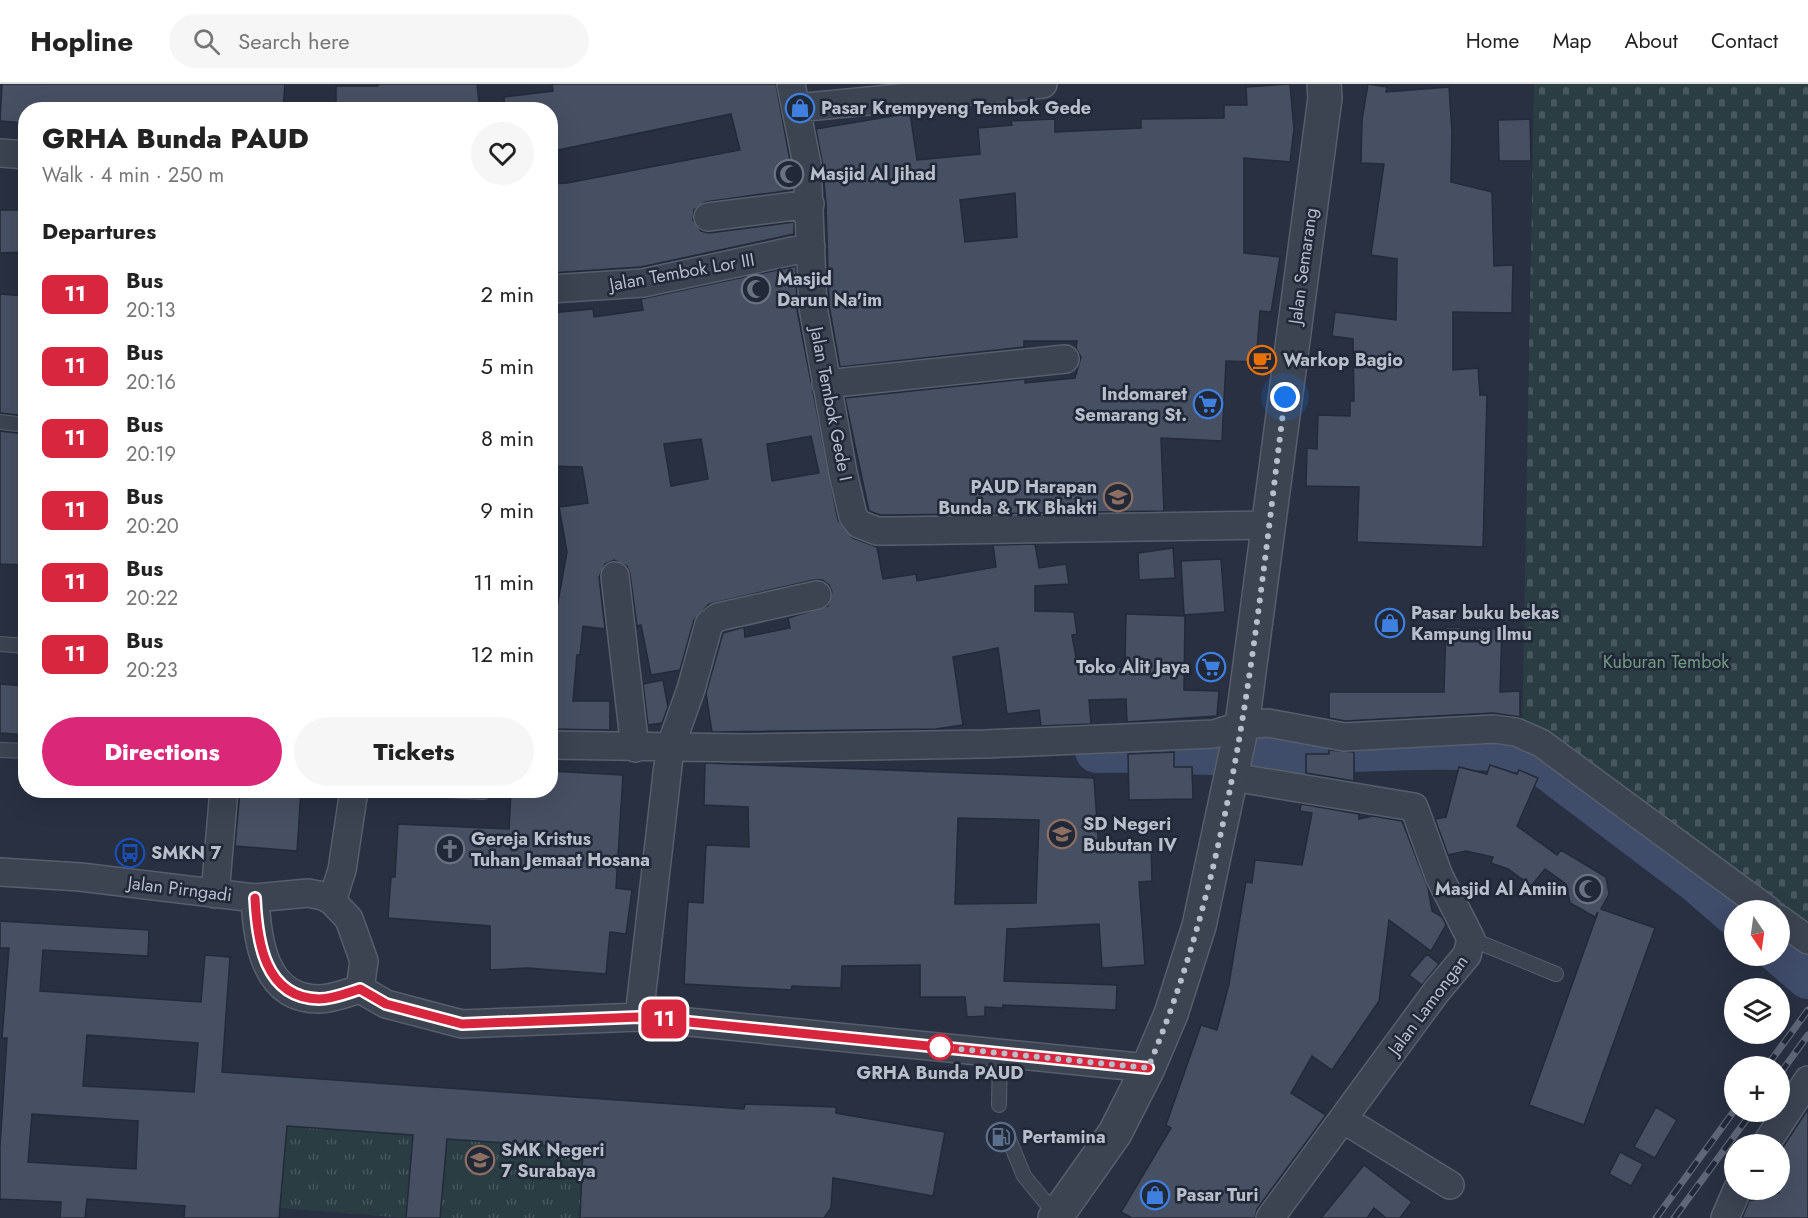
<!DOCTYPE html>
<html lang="en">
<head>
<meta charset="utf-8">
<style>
  :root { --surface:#fff; --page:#f6f6f6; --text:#222; --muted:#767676; --line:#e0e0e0; --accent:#db2777 }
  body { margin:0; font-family:Jost,sans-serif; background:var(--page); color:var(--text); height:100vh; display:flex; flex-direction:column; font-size:22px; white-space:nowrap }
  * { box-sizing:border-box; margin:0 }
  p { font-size:20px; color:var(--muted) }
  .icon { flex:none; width:33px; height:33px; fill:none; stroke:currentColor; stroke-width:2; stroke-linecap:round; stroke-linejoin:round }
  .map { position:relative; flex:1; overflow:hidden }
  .drawer { position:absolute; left:18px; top:18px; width:540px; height:696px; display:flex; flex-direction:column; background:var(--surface); border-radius:24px; box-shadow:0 6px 24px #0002 }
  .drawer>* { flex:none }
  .badge { padding:0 12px; border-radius:9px; font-size:21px; line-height:39px }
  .needle { width:39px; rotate:167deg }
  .tools { position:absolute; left:1724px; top:816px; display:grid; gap:12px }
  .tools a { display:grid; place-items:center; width:66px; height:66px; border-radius:50%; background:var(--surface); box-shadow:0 6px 24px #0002; font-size:30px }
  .you { position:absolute; width:30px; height:30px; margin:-15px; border:4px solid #fff; border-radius:50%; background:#1a73e8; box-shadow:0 0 0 9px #1a73e833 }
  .map>.badge { position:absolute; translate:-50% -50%; box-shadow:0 0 0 3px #fff }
  h2 { padding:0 24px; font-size:22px; line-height:54px }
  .round { display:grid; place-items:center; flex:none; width:63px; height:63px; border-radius:32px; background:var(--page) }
  .headline { display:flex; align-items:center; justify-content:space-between; height:102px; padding:0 24px }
  h1 { font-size:28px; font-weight:800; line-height:45px }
  .action { display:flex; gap:12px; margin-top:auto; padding:12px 24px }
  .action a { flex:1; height:69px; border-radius:36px; background:var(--accent); color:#fff; font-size:24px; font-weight:800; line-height:69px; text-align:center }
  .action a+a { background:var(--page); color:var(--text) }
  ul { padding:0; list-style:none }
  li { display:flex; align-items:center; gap:18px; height:72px; padding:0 24px }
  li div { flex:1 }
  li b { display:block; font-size:22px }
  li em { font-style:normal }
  li .badge { min-width:66px; font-weight:700; text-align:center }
  header { display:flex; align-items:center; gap:36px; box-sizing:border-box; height:84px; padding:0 30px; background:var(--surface); border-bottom:2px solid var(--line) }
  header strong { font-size:28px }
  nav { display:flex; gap:33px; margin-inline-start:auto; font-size:21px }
  .search { width:420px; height:54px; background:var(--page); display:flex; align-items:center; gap:15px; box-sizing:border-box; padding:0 21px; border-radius:33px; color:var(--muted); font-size:22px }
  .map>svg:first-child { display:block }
  .cemetery { fill:url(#cemetery-stones) }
  .park { fill:url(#park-tufts) }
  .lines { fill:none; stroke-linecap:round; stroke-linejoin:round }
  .river { stroke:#3f4c6a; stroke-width:44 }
  .building { fill:#475063; stroke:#232a39; stroke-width:1.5; fill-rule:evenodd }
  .service-casing { stroke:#575e6c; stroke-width:16 }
  .minor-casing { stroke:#575e6c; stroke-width:30 }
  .tertiary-casing { stroke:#575e6c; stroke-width:36 }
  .service { stroke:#3c4351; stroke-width:14 }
  .minor { stroke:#3c4351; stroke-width:27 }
  .tertiary { stroke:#3c4351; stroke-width:33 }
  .rail-casing { stroke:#5f6678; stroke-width:7 }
  .rail { stroke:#212837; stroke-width:4.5; stroke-dasharray:14; stroke-linecap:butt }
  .line-casing { stroke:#fff; stroke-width:14 }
  .line { stroke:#d7263d; stroke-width:9 }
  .walk { stroke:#b9becb; stroke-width:6; stroke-dasharray:0 10.8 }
  .stop-dot { fill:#fff; stroke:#d7263d; stroke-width:3 }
  .labels { text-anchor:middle; stroke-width:5; stroke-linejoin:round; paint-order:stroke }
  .poi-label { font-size:18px; font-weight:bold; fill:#b9becb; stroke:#212837; text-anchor:start }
  .street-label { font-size:18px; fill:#b9becb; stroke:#212837 }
  .park-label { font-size:18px; fill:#729b80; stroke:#212837 }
  .stop-label { font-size:18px; font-weight:bold; fill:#b9becb; stroke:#212837 }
</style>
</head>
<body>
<header>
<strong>Hopline</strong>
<div class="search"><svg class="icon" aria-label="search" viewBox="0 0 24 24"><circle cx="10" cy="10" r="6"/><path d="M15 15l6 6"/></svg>Search here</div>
<nav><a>Home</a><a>Map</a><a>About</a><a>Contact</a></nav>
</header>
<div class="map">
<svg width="1808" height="1134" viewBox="0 0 1808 1134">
  <defs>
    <pattern id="cemetery-stones" width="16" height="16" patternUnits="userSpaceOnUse" patternTransform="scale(1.5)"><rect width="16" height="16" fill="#2a3d43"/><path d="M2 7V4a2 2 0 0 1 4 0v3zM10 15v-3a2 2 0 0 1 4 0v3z" fill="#47575d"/></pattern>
    <pattern id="park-tufts" width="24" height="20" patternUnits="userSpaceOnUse" patternTransform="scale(1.5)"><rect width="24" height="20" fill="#2a3d43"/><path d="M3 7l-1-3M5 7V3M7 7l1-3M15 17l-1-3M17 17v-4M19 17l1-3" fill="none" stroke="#47575d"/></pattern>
  </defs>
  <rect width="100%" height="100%" fill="#283042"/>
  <!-- cemetery -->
  <path class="cemetery" d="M1534 0H1808V874L1779 852V826H1746L1522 654Z"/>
  <!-- park -->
  <path class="park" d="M287 1042 413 1051 406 1134 280 1124Z
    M447 1055 583 1064 580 1134H440Z"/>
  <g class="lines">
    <!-- river -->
    <path class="river" d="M1097 667C1142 666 1188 669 1233 669 1330 670 1428 658 1525 667L1697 797 1734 829
      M1779 868 1808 893"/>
  </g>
  <!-- building -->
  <path class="building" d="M2 0H285L283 26H26L25 39 0 37Z
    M378 0H477L480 26H336V2H378Z
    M552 0H776L791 82 792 106 705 118 694 126 693 136 701 147 709 149 794 138V150L641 183 550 189V100L567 99 740 66 731 30 553 67 550 26H505L504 13 553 7Z
    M1290 0 1294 45 1290 78 1244 74V169L1280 173 1271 228 1260 227 1256 278 1226 277 1222 357 1161 354 1164 427 893 431H880L869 427 845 314 1025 295V299L1075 294 1081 273 1076 264 1077 257H1024V263L840 283 829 221 826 119 822 77 816 45 910 29 917 76 980 70 978 44 1012 41 1011 37 1055 35V48L1141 44V35L1224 34V21H1247L1246 3ZM1015 109 1017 153 965 158 960 116Z
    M1368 0 1387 3 1386 8 1449 3 1452 48 1451 98 1492 108 1494 182 1513 181 1512 229 1453 228V286L1478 284 1480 311H1487L1483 463 1357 458 1359 403 1306 402 1307 364 1317 365 1318 331 1350 332V317H1354L1353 255 1332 252 1335 228 1396 236 1397 175 1371 171 1384 80 1361 79 1362 36Z
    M1530 35 1531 77H1499L1498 36Z
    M0 126H26V168L0 169Z
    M796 182 797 226 838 436 853 454 877 463 883 495 916 490 917 497 996 483 993 461 1035 460 1039 484 1066 480 1069 500 1035 502V527L1074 528 1077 550 1072 551 1078 585 1125 583 1126 530 1185 532 1184 606 1219 607 1217 632 1127 638 1126 615 1089 616 1091 640 1041 642 1039 626 1007 630 998 564 953 573 963 641 936 645 712 648 706 609 723 549 744 543 745 553 790 544 788 534 828 522 832 508 829 501 822 496H814L709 520 694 536 680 586 651 591 641 541 637 542 630 490 627 482 614 476 605 480 599 493 605 545 583 542 580 571H577L573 617H610V646L550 645V522L557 523 567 468 559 423 588 419 582 383 550 382V305L557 304 550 229 593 225 594 233 643 226 641 215ZM811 352 819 389 772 397 767 360ZM701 355 708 395 671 402 664 360Z
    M0 210 26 212V332L0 329Z
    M0 347 26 350V481L0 480Z
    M1173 464 1175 494 1139 496 1138 469Z
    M1221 475 1225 528 1184 531 1181 477Z
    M1446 543 1502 545 1500 608 1520 607V633L1493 629 1345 637 1329 634V608H1444Z
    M663 596 668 623 662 639 648 641 643 600Z
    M0 600 26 602V651L0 649Z
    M1329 666 1354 668V697L1306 689V670H1329Z
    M1174 668V683H1192L1193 715 1129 716 1128 670Z
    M705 679 1094 694 1099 767 1130 765V761H1151L1152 797 1139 798 1145 881 1102 884 1099 840 1007 845 1004 897 1117 901 1116 926 1003 921V924L985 923V932L967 933 965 913H920V881L842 882 841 904 792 902 791 906 684 900 688 818 703 819 706 761 749 763 748 723 704 721ZM958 734 1039 736 1036 819 955 820Z
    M1490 681 1517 690 1519 686 1538 694 1517 742 1557 771 1561 766 1606 793 1609 810 1601 825 1655 844 1584 1041 1529 1021 1598 828 1595 833 1570 819 1566 800 1545 785 1531 802 1508 785 1491 779 1493 773 1466 767 1448 771 1435 735 1446 733 1459 683 1487 690Z
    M550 687 623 691 616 804 632 806 626 850 610 848 606 890 527 884 490 886V842L388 834 391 793H395L398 740 509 745 511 706H550Z
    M240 706H301L297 767 235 762Z
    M1301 720 1359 730V735L1373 732 1402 737 1428 804 1432 827 1442 833 1446 841 1431 867 1389 836 1379 917 1332 986 1312 972 1291 1009 1326 1031 1257 1125 1255 1134H1132L1121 1128 1171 1044 1166 1041 1201 941 1217 946 1229 900 1246 798 1252 799 1255 776 1302 781 1312 729 1300 727Z
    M0 837 149 846 148 872 43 866 40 907 201 918 205 871 230 873 222 988 744 1025 745 1020 836 1023V1029L945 1048 933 1112 833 1094 831 1124 824 1134H580L583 1064 447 1055 440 1134H406L413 1051 287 1042 279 1134H184L185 1122 87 1115 85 1134H60L61 1118 0 1115V1063L7 954H2L9 864H0ZM87 951 198 959 194 1008 83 1002ZM32 1030 138 1037 136 1085 28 1078Z
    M1427 870 1439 880 1422 901 1409 891Z
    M1656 1023 1677 1036 1655 1074 1634 1063Z
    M1808 1025V1134H1742L1749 1117 1779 1109V1069Z
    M1620 1068 1643 1080 1631 1102 1609 1090Z
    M1364 1081 1412 1118 1400 1134H1386L1374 1124 1367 1134H1321Z"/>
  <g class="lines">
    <!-- service casing -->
    <g class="service-casing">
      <path id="service" d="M0 338 26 341
        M0 560 26 562
        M0 666 26 667
        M447 706 483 708
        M1471 855 1556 890
        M999 1021 1000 969
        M1008 1053 1024 1092 1057 1132"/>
    </g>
    <!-- minor casing -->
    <g class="minor-casing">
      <path id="minor" d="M791 0 807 80 813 223 843 389 853 432 859 440 877 447H893L1269 441
        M796 24 1043 0
        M0 69 26 71
        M708 133 810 120
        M550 205 643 199 811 163
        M826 300 1065 275
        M615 492 635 664
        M550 661 747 664 985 660 1214 650 1242 641 1268 639 1344 653 1494 645 1516 648 1541 659 1768 826
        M1232 693 1414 723 1439 792 1471 855 1467 871 1436 908 1270 1134
        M0 788 80 793 255 814 308 809 323 812 332 817 349 835 364 877 360 905
        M215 810 224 706
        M255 814C257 856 264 915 319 915 333 915 347 909 360 905L386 920 462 940 639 933 1148 984
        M332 817 342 786 354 706
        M1779 835 1808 856
        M639 933 670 664 691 605 709 540 718 533 817 511
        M1343 1035 1450 1101
        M1766 1060 1808 996
        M1725 1134 1737 1106"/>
    </g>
    <!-- tertiary casing -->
    <g class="tertiary-casing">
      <path id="tertiary" d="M1055 1134 1115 1049 1148 984 1171 930 1199 842 1242 641 1325 14 1324 0"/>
    </g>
    <!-- service -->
    <use href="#service" class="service"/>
    <!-- minor -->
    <use href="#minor" class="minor"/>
    <!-- tertiary -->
    <use href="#tertiary" class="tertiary"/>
    <!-- rail casing -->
    <g class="rail-casing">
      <path id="rail" d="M1767 982 1808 926
        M1779 991 1808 951
        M1656 1134 1734 1027
        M1674 1134 1752 1028"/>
    </g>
    <!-- rail -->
    <use href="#rail" class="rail"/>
  </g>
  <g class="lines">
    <!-- line casing -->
    <g class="line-casing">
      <path id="line" d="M255 814C257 856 264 914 319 915 333 915 347 909 360 905L386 920 462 940 639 933 1148 984"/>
    </g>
    <!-- line -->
    <use href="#line" class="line"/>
    <!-- walk -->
    <path class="walk" d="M940 963 1148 984C1238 772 1256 539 1285 313"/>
  </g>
  <!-- icons -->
  <defs>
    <g id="shop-ring" transform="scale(1.5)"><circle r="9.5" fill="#212837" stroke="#3f7fe0" stroke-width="1.5"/><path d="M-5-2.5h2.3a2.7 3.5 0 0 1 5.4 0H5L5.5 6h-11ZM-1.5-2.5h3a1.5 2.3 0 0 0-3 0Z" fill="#3f7fe0"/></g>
    <g id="mosque-ring" transform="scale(1.5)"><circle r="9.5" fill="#212837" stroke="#6b7280" stroke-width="1.5"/><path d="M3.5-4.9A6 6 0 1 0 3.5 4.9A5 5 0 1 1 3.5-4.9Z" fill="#6b7280"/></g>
    <g id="cafe-ring" transform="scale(1.5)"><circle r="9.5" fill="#212837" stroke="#e8710a" stroke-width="1.5"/><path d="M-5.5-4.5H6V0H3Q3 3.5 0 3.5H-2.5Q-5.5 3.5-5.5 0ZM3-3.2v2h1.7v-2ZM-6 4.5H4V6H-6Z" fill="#e8710a"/></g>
    <g id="supermarket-ring" transform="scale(1.5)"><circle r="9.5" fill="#212837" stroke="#3f7fe0" stroke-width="1.5"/><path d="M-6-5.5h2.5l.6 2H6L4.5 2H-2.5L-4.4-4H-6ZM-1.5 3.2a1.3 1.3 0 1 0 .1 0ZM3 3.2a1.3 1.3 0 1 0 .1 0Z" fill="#3f7fe0"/></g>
    <g id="school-ring" transform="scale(1.5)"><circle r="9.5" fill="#212837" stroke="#8d6e63" stroke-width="1.5"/><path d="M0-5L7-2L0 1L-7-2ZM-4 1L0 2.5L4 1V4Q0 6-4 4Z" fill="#8d6e63"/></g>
    <g id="church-ring" transform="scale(1.5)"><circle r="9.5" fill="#212837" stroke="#6b7280" stroke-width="1.5"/><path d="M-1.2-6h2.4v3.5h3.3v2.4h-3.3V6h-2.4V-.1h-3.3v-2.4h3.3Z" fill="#6b7280"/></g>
    <g id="bus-ring" transform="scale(1.5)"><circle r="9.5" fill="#212837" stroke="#1a4fb4" stroke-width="1.5"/><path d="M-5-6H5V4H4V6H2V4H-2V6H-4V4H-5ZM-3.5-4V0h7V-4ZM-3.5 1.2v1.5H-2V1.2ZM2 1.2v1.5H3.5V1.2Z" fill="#1a4fb4"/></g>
    <g id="fuel-ring" transform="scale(1.5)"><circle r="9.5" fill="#212837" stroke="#5c6f8a" stroke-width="1.5"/><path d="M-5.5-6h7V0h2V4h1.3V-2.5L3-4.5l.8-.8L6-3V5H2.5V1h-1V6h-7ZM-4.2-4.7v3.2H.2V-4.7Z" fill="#5c6f8a"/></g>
  </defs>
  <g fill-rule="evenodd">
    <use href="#shop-ring" x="800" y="24"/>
    <use href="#mosque-ring" x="789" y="90"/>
    <use href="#mosque-ring" x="756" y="205"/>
    <use href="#cafe-ring" x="1262" y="276"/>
    <use href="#supermarket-ring" x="1208" y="320"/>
    <use href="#school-ring" x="1118" y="413"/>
    <use href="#shop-ring" x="1390" y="539"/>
    <use href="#supermarket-ring" x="1211" y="583"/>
    <use href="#school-ring" x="1062" y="750"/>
    <use href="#church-ring" x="450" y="765"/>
    <use href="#bus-ring" x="130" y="769"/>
    <use href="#mosque-ring" x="1588" y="805"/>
    <use href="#fuel-ring" x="1001" y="1053"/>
    <use href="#school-ring" x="480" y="1076"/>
    <use href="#shop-ring" x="1155" y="1111"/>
  </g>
  <!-- markers -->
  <circle class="stop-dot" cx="940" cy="963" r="12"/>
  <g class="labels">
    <!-- poi labels -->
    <g class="poi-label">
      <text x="821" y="30">Pasar Krempyeng Tembok Gede</text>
      <text x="810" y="96">Masjid Al Jihad</text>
      <text x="777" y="201">Masjid<tspan x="777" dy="21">Darun Na'im</tspan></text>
      <text x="1283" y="282">Warkop Bagio</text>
      <text x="1187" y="316" text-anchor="end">Indomaret<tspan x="1187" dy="21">Semarang St.</tspan></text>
      <text x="1097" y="409" text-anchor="end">PAUD Harapan<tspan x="1097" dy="21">Bunda &amp; TK Bhakti</tspan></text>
      <text x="1411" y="535">Pasar buku bekas<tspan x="1411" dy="21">Kampung Ilmu</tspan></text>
      <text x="1190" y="589" text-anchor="end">Toko Alit Jaya</text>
      <text x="1083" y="746">SD Negeri<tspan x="1083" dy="21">Bubutan IV</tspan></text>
      <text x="471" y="761">Gereja Kristus<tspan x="471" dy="21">Tuhan Jemaat Hosana</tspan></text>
      <text x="151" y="775">SMKN 7</text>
      <text x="1567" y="811" text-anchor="end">Masjid Al Amiin</text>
      <text x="1022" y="1059">Pertamina</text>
      <text x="501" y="1072">SMK Negeri<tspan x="501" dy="21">7 Surabaya</tspan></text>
      <text x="1176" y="1117">Pasar Turi</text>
    </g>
    <!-- street labels -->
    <g class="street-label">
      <text transform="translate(1303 182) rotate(-82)" y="6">Jalan Semarang</text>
      <text transform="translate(682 188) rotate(-10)" y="6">Jalan Tembok Lor III</text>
      <text transform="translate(831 320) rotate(79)" y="6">Jalan Tembok Gede I</text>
      <text transform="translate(180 805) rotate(7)" y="6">Jalan Pirngadi</text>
      <text transform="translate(1428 921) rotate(-53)" y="6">Jalan Lamongan</text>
    </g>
    <!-- park labels -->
    <g class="park-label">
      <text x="1666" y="584">Kuburan Tembok</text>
    </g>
    <!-- stop labels -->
    <g class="stop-label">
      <text x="940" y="995">GRHA Bunda PAUD</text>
    </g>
  </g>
</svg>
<div class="tools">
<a><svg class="needle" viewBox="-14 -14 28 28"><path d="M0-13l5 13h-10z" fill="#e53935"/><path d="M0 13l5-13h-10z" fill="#767676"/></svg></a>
<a><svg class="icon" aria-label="layers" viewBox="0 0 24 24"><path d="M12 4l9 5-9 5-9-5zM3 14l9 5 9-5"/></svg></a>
<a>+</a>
<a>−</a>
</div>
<div class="you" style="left:1285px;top:313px"></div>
<b class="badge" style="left:664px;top:935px;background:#d7263d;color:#fff">11</b>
<section class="drawer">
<div class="headline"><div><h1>GRHA Bunda PAUD</h1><p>Walk · 4 min · 250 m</p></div><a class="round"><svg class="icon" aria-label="heart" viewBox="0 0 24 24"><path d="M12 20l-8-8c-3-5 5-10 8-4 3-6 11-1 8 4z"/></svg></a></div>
<h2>Departures</h2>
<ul>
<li><span class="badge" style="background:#d7263d;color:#fff">11</span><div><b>Bus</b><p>20:13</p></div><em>2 min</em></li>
<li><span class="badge" style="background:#d7263d;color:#fff">11</span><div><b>Bus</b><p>20:16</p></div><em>5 min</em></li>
<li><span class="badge" style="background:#d7263d;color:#fff">11</span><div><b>Bus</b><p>20:19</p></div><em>8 min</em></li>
<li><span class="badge" style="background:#d7263d;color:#fff">11</span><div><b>Bus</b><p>20:20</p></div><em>9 min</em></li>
<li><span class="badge" style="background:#d7263d;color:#fff">11</span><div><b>Bus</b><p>20:22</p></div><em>11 min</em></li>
<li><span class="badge" style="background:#d7263d;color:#fff">11</span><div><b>Bus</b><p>20:23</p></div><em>12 min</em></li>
</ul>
<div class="action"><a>Directions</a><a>Tickets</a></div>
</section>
</div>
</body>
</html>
